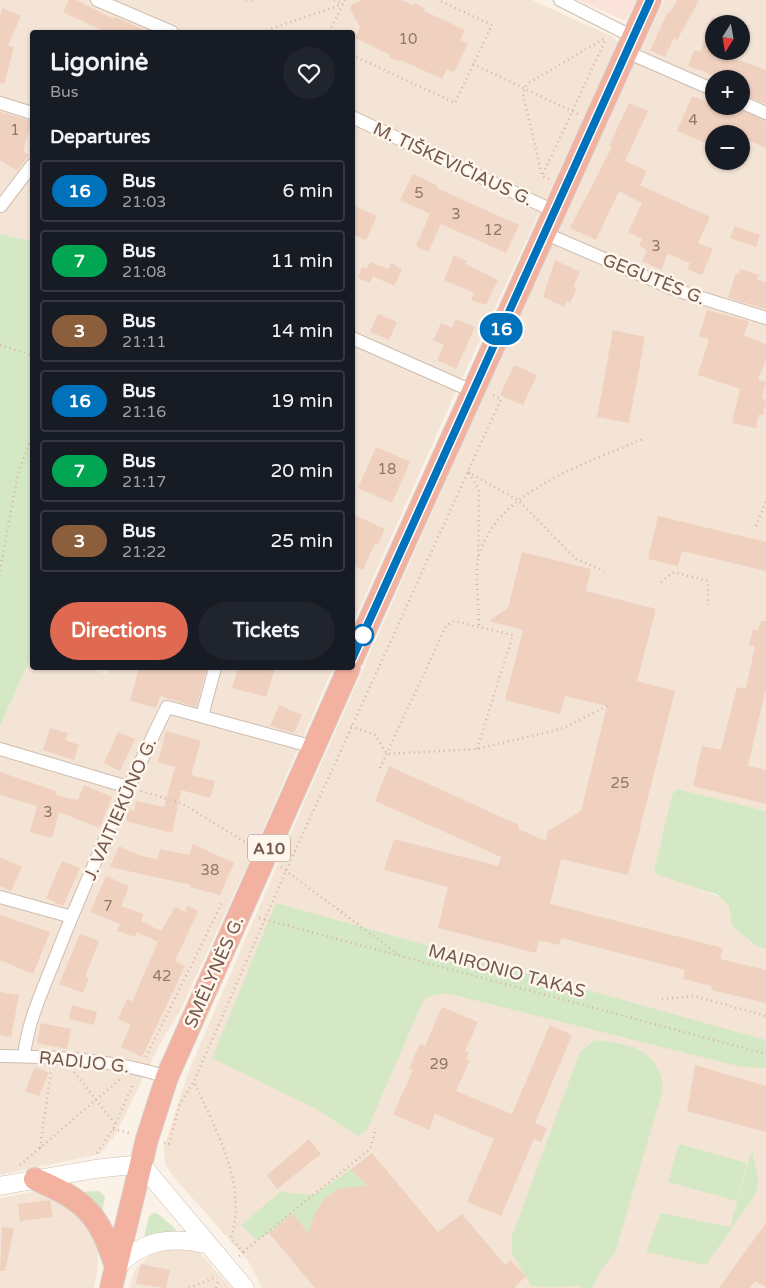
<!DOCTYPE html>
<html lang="en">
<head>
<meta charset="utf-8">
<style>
  :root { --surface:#171b24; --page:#20242c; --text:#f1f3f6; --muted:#9ea1a6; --line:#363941; --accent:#df6a51 }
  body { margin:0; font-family:"Varela Round",sans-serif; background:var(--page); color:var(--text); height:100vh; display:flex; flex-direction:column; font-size:19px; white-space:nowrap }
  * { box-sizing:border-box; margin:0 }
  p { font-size:16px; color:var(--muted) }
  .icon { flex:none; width:28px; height:28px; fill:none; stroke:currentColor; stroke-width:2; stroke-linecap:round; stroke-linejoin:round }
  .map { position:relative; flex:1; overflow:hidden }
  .drawer { position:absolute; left:30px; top:30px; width:325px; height:640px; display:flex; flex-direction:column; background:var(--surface); border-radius:5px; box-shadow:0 1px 4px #0004 }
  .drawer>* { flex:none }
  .badge { padding:0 10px; border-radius:16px; font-size:18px; line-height:32px }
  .needle { width:32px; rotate:191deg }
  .tools { position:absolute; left:705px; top:15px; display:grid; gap:10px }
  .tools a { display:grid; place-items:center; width:45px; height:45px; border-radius:50%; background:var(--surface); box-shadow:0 1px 4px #0004; font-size:25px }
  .map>.badge { position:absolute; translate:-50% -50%; box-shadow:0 0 0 2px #fff }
  h2 { padding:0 20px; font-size:19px; line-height:45px }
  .round { display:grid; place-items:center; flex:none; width:52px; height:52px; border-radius:26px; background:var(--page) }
  .headline { display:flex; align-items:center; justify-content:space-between; height:85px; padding:0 20px }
  h1 { font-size:24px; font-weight:700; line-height:38px }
  .action { display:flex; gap:10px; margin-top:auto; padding:10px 20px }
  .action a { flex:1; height:58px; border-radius:30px; background:var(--accent); color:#fff; font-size:20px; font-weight:700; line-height:58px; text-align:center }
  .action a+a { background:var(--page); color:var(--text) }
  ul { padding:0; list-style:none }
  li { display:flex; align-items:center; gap:15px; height:62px; margin:0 10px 8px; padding:0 10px; border:2px solid var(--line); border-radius:5px }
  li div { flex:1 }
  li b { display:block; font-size:19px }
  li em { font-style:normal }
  li .badge { min-width:55px; font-weight:700; text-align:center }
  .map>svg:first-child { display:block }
  .residential { fill:#f3e4d5; fill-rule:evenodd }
  .commercial { fill:#fbe3db }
  .green { fill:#d5e8c5 }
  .building { fill:#f0d0bf }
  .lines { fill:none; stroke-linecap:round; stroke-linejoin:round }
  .street-casing { stroke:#cfbcb0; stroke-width:14 }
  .secondary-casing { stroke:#d1bcad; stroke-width:19 }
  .highway-casing { stroke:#d8d0cd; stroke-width:24 }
  .path { stroke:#d5b3a2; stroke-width:2.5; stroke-dasharray:1 4; stroke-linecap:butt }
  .street { stroke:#fff; stroke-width:12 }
  .secondary { stroke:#fff; stroke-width:18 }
  .highway { stroke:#f3b2a0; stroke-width:22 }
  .line-casing { stroke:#fff; stroke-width:11 }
  .line { stroke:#0072bc; stroke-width:8 }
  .stop-dot { fill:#fff; stroke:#0072bc; stroke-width:2.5 }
  .labels { text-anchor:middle; stroke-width:5; stroke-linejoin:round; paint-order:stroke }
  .number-label { font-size:15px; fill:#937669 }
  .shield { fill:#fef6ed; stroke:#9d877c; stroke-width:1 }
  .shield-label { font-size:16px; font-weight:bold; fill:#74584c }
  .street-label { font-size:18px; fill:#74584c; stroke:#fef6ed }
</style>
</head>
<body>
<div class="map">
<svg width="766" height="1288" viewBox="0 0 766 1288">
  <rect width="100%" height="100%" fill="#fbf2e7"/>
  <!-- residential -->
  <path class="residential" d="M0 0H532L611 36 619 42 452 400 353 623 352 32H32V241L0 234Z
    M664 0H766V811L677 790 672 795 654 870 724 899 729 906 732 926 758 947 766 949V1288H262L248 1261 173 1176 165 1164 164 1147 188 1073 303 805 521 311ZM714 24H741V51H714ZM714 79H741V106H714ZM714 134H741V161H714Z
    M32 655V668H88L106 674 109 668H333L252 855 180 1011 158 1047 116 1134 100 1154 0 1175V726Z
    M34 1192H48L78 1208 99 1246 97 1272 94 1288H0V1198Z
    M184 1247 199 1252 231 1288H130L134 1271 150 1255 158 1250Z"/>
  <!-- commercial -->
  <path class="commercial" d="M578 0H637L627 19 623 20Z"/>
  <!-- green -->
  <path class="green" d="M0 234 32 241V655L0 726Z
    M677 789 766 811V949L758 947 732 926 729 906 718 895 656 874 654 870 672 795Z
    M276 903 766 1040V1068L742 1067 446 993 427 997 423 1001 367 1130 358 1136 314 1108 212 1058Z
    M595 1040C628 1044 660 1048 663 1089L615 1253 601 1270 592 1288H583L578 1285C567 1288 544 1288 531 1286L512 1253V1236L580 1052Z
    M679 1144 747 1163 737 1201 668 1182Z
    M752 1151 758 1178 757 1192 706 1265 646 1252 661 1213 730 1227Z
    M351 1169 367 1186C326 1189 322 1195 308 1233L293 1214 269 1233 256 1240 241 1225 280 1192 314 1195Z
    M98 1191 105 1196 102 1213 79 1192Z
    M153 1213 158 1214 176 1229 175 1232 144 1240 148 1218Z"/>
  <!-- building -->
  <path class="building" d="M69 0H76L114 19 115 17 149 32H105L63 12Z
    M363 0H402L414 6 415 3 425 9 424 11 465 30 460 40 468 43 454 72 447 69 442 79 401 60 400 62 389 57 390 55 355 38 360 27 350 9 352 4Z
    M677 0H699L677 40 674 38 665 57 650 50 668 12 670 13Z
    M3 8 21 16 8 45 14 47 4 84 0 83V15Z
    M712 17H714V51L766 70V104L741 94 747 79H724L688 66 694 50 700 52Z
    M692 96 726 110 728 106H734L766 121V148L741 137V134H734L721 128 718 134H714L712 146 677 131Z
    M629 103 648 111 625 161 647 171 640 185 710 217 698 243 713 249 702 275 687 269 690 263 668 254 661 270 642 261 647 250 639 246 642 239 628 232 642 203 619 191 596 240 570 228 612 147 609 146Z
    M0 112 32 121 23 151 29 155 17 171 0 160Z
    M413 174 438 186 437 188 519 225 506 253 441 224 428 252 416 246 430 214 400 200Z
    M352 205 377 216 366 240 352 234Z
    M735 226 760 235 756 247 730 238Z
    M454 255 467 261 465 264 498 280 486 305 471 300 474 293 444 280Z
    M555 260 580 272 573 287 577 288 570 303 567 301 564 307 543 297Z
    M370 262 388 269 391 263 402 269 394 286 373 276 370 283 358 278 362 267 367 269Z
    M740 269 759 275 757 280 766 282V309L728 298 736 273 739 274Z
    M707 310 749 321 744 336 766 344V360L758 380 766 382 762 398 766 401 763 415 759 414 756 428 732 423 740 389 698 375 709 339 699 336Z
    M378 314 397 322 389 340 370 332Z
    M456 319 475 327 456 369 437 360 444 345 433 340 441 323 452 328Z
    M613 330 645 337 629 423 597 417Z
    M514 365 537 375 523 405 500 395Z
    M376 447 410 462 392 503 358 488Z
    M352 514 385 529 378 544 375 543 363 570 352 565Z
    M658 516 766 542V571L682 551 678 566 648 559Z
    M522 552 591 569 586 591 656 609 637 681 675 691 628 875 561 859 550 904 723 948 720 959 766 970V1003L711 990 712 986 683 979 685 970 561 938 559 945 539 940 536 953 438 928 448 887 384 870 394 839 498 866 501 857 375 801 389 766 519 825 518 829 546 841 548 831 581 811 607 706 565 696 560 714 505 700 523 630 489 621 508 608Z
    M761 621H766V688L748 766 766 770V804L693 786 702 746 721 750 737 687 746 689 755 646 749 645 753 629 758 631Z
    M139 668H207L196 707 160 696 156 708 130 701Z
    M238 668H275L266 697 232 688Z
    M279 705 302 715 294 733 270 726Z
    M50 728 68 733 65 740 79 745 74 760 43 750Z
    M166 731 201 741 191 775 215 781 210 798 181 790 172 833 126 821 129 809 134 811 136 801 164 807 175 767 158 762Z
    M118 732 135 739 120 771 104 763Z
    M0 772 56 791 55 795 78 800 84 785 112 797 100 828 59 812 52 838 30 832 37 806 0 795Z
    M193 844 234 863 220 895 190 887 191 885 110 867 119 846 141 856 158 859 160 849 189 855Z
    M0 857 22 867 11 891 0 886Z
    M62 861 80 868 63 906 46 898Z
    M106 876 129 886 121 906 144 914 141 921 161 931 175 907 185 912 187 906 198 911 175 961 185 966 142 1057 121 1047 131 1025 118 1019 127 999 132 1002 158 942 137 932 135 937 117 931 120 924 90 912Z
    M0 915 50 932 33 974 0 960Z
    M80 934 99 941 85 977 89 978 83 993 59 984Z
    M0 992 19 995 11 1037 0 1035Z
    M72 1005 97 1012 94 1025 69 1019Z
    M442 1007 478 1022 465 1051 469 1052 466 1059 470 1060 456 1091 512 1114 550 1025 572 1035 535 1123 547 1128 541 1142 534 1139 501 1216 467 1202 494 1139 435 1114 429 1130 393 1114 413 1070 409 1068 420 1044 425 1046Z
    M41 1023 71 1029 67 1049 37 1043Z
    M695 1065 766 1086V1132L687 1111Z
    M35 1067 49 1073 39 1096 25 1091Z
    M309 1139 321 1154 277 1189 267 1175Z
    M372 1153 438 1232 462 1214 505 1265 510 1260 526 1276 514 1288H315L269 1233 293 1214 308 1233 315 1213 324 1199 340 1188 367 1186 351 1169Z
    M50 1200 53 1217 20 1221 18 1204Z
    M766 1223V1287L755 1281 750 1288H719Z
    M2 1227 14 1229 5 1271H0Z
    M141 1264 170 1270 166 1288 136 1284Z"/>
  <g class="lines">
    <!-- street casing -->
    <g class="street-casing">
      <path id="street" d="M97 0 172 32
        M560 0 633 37
        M627 52 714 90
        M741 102 766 113
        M0 103 32 113
        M352 117 554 211
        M1 206 32 165
        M544 233 676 290 766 318
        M352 338 472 391
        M202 716 215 668
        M0 749 128 787
        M0 897 72 917
        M0 1056C56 1057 113 1059 167 1077
        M24 1056C28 1019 45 985 58 951 91 868 128 787 167 707L314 747"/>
    </g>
    <!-- secondary casing -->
    <g class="secondary-casing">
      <path id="secondary" d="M0 1186 95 1169 141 1164 245 1288
        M116 1267C144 1240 169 1236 206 1244"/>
    </g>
    <!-- highway casing -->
    <g class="highway-casing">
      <path id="highway" d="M352 659 650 0
        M35 1179C86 1201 99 1214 116 1267
        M111 1288 147 1139 167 1077 349 668"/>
    </g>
    <!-- path -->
    <path class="path" d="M246 0H256
      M334 0 343 4
      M262 32 343 4
      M329 32 345 0
      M352 55 455 103 492 25 438 0
      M473 64 578 114
      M543 174 606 39
      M549 179 542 176 523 94 527 84 605 38
      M0 345 32 355
      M468 472 518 500 576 559 604 571
      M469 473 479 490 478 560
      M756 526 766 501
      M0 571 18 473 32 437
      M661 582 674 572 708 581V605
      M479 625C479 608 475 576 478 560 493 491 586 464 643 439
      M351 726 375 735 387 754 477 749 564 728 607 706
      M380 768 446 626 454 621 513 635 477 749
      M141 791 181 803 250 845
      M281 867 399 955
      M259 918 766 1054
      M662 999 694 996 766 1016
      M146 1057 222 903
      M74 1072 115 1124
      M113 1129 130 1133
      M164 1143 169 1144 180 1104 194 1081
      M40 1148 51 1072
      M97 1153 113 1129 134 1083
      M20 1165 120 1079
      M243 1252 370 1149 376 1128
      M239 1256 243 1252 231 1238C248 1184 215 1130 194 1081L286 871 501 399 493 395
      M189 1288 216 1277
      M216 1288 218 1282"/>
    <!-- street -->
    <use href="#street" class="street"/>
    <!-- secondary -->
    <use href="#secondary" class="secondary"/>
    <!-- highway -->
    <use href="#highway" class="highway"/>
  </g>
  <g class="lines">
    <!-- line casing -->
    <g class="line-casing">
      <path id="line" d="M352 659 650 0"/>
    </g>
    <!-- line -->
    <use href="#line" class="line"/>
  </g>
  <!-- markers -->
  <circle class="stop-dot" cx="363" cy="635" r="10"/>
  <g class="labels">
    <!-- number labels -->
    <g class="number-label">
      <text x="408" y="44">10</text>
      <text x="693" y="125">4</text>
      <text x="15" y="135">1</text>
      <text x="419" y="198">5</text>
      <text x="456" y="219">3</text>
      <text x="493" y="235">12</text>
      <text x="656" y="251">3</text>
      <text x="387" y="474">18</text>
      <text x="620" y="788">25</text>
      <text x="48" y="817">3</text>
      <text x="210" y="875">38</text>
      <text x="108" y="911">7</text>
      <text x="162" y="981">42</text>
      <text x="439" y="1069">29</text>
    </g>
    <!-- shield labels -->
    <rect class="shield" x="248" y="834.5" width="42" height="27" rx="4"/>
    <g class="shield-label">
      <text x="269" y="854">A10</text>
    </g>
    <!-- street labels -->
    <g class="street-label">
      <text transform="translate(453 164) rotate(25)" y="6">M. TIŠKEVIČIAUS G.</text>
      <text transform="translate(654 279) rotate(22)" y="6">GEGUTĖS G.</text>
      <text transform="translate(120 809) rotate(-66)" y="6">J. VAITIEKŪNO G.</text>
      <text transform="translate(507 971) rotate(15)" y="6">MAIRONIO TAKAS</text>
      <text transform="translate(214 972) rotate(-66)" y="6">SMĖLYNĖS G.</text>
      <text transform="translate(84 1062) rotate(6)" y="6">RADIJO G.</text>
    </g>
  </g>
</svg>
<div class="tools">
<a><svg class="needle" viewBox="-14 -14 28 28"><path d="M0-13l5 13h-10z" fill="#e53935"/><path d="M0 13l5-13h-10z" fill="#9ea1a6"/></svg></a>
<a>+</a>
<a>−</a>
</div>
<b class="badge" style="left:501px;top:329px;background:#0072bc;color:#fff">16</b>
<section class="drawer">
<div class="headline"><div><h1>Ligoninė</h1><p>Bus</p></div><a class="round"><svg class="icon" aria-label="heart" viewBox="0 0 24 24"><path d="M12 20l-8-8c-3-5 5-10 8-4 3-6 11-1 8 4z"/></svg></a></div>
<h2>Departures</h2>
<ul>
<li><span class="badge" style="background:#0072bc;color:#fff">16</span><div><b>Bus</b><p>21:03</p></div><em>6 min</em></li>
<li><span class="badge" style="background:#00a651;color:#fff">7</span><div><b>Bus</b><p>21:08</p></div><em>11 min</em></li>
<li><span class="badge" style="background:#8b5e3c;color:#fff">3</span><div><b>Bus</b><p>21:11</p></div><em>14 min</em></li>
<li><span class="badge" style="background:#0072bc;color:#fff">16</span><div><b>Bus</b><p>21:16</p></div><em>19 min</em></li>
<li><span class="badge" style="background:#00a651;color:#fff">7</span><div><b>Bus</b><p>21:17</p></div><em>20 min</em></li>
<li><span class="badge" style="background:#8b5e3c;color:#fff">3</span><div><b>Bus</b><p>21:22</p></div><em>25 min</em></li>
</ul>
<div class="action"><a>Directions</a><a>Tickets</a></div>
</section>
</div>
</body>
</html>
